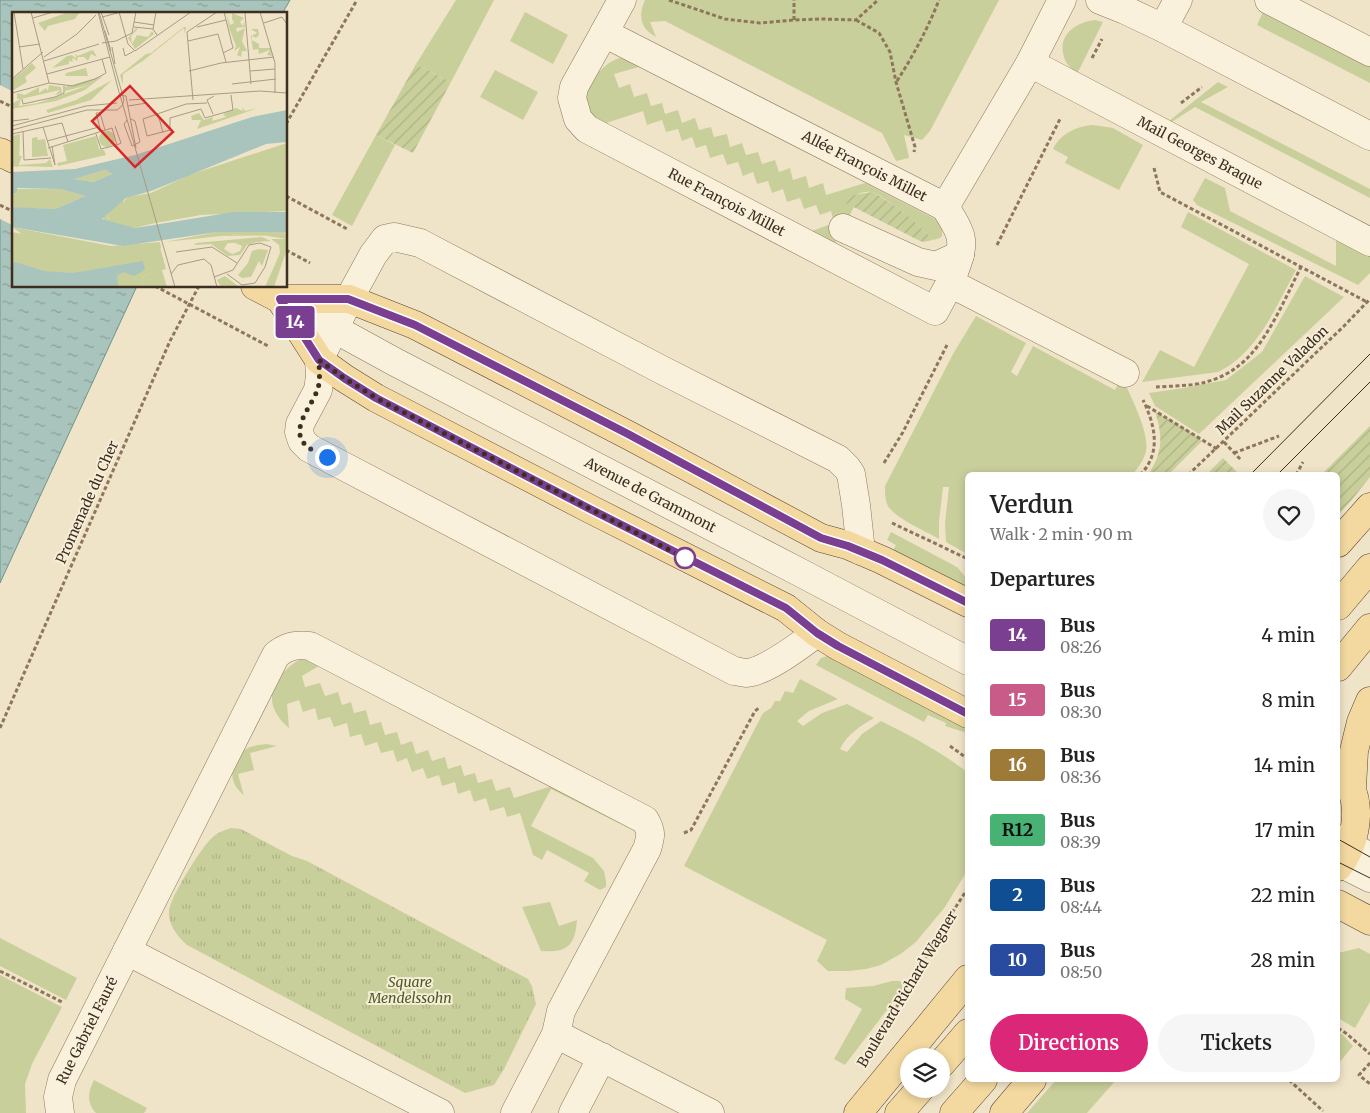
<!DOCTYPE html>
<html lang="en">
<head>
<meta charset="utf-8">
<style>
  :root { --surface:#fff; --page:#f6f6f6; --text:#222; --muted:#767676; --accent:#db2777 }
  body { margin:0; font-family:Merriweather,serif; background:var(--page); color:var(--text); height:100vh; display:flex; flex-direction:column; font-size:19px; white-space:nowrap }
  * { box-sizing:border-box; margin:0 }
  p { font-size:16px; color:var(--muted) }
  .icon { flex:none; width:28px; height:28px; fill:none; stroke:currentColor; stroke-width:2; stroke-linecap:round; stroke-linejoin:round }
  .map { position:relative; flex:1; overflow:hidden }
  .sheet { position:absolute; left:965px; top:472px; width:375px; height:610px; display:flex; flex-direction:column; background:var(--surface); border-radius:8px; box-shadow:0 2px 8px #0003 }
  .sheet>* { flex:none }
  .badge { padding:0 10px; border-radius:4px; font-size:18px; line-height:32px }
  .controls { position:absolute; left:900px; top:1048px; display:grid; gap:10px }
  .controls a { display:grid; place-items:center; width:50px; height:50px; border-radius:50%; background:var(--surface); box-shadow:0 2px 8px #0003; font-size:25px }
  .you { position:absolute; width:25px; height:25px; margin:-12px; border:4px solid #fff; border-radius:50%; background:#1a73e8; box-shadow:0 0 0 8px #1a73e833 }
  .map>.badge { position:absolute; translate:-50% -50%; box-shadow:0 0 0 2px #fff }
  h2 { padding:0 25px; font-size:19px; line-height:45px }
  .round { display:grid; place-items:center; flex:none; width:52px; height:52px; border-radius:26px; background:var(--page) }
  .headline { display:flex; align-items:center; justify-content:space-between; height:85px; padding:0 25px }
  h1 { font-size:24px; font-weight:600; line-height:38px }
  .primary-button { display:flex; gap:10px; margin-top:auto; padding:10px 25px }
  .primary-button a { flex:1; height:58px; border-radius:30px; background:var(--accent); color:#fff; font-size:20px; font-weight:600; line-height:58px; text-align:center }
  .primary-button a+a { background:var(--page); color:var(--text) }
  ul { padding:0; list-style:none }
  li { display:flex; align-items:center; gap:15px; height:65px; padding:0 25px }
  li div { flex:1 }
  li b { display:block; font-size:19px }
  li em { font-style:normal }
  li .badge { min-width:55px; font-weight:700; text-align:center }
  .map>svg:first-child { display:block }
  .grass { fill:#c9cf9b }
  .park { fill:url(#park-tufts) }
  .garden { fill:url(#garden-furrows) }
  .water { fill:url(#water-ripples); stroke:#6f938a }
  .pier { fill:#f0e4c8 }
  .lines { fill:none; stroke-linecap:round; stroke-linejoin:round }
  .minor-casing { stroke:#8d765c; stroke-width:29 }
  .major-casing { stroke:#5b4430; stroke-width:29 }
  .path { stroke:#8d765c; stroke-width:3; stroke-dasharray:4 2.5; stroke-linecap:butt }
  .minor { stroke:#faf1dc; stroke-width:28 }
  .major { stroke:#f3d9a0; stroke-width:28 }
  .tram { stroke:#3d2e20; stroke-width:1 }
  .path-bridge { stroke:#8d765c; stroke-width:3; stroke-dasharray:4 2.5; stroke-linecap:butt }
  .line-casing { stroke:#fff; stroke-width:11 }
  .line { stroke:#7a3f91; stroke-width:8 }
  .walk { stroke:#3d2e20; stroke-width:5; stroke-dasharray:0 9 }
  .stop-dot { fill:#fff; stroke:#7a3f91; stroke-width:2.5 }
  .labels { text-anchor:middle; stroke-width:4; stroke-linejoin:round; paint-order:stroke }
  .street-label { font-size:14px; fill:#3d2e20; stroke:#f7eed8 }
  .park-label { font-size:14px; font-style:italic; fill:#4d5a26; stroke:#f7eed8 }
  .inset-road { fill:none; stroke:#a89b85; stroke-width:1 }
  .view { fill:#d62828; fill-opacity:0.15; stroke:#d62828; stroke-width:2.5 }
  .inset-edge { fill:none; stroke:#3d2e20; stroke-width:2.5 }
</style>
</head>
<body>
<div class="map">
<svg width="1370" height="1113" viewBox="0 0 1370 1113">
  <defs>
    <pattern id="park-tufts" width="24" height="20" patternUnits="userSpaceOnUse" patternTransform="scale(1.25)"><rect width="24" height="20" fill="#c9cf9b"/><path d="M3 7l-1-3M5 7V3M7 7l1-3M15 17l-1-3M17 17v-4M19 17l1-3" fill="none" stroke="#aeb285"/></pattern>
    <pattern id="garden-furrows" width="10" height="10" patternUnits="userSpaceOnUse" patternTransform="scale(1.25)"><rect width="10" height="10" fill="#c9cf9b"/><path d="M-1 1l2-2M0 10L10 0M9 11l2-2" fill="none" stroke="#aeb285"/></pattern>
    <pattern id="water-ripples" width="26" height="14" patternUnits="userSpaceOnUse" patternTransform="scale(1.25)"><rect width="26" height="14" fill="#a9c4bc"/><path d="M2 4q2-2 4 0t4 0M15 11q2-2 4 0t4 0" fill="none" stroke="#8ba098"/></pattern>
  </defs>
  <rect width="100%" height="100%" fill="#f0e4c8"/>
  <!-- grass -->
  <path class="grass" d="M456 0H494L451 82 416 64Z
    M645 0H999L930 131 922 140 904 135 909 157V158L896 161 882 133 665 21 650 22 656 37C640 29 638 15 645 0Z
    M525 12 568 35 553 64 510 41Z
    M1263 12 1370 65V83L1257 25Z
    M1095 20 1103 22 1077 74C1074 70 1068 66 1066 62 1055 38 1072 23 1095 20Z
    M620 58 632 60 642 66 614 74 619 88 630 84 634 97 647 93 651 106 662 103 665 114 678 110 682 123 695 118 699 130 711 127 714 137 727 134 730 147 742 143 746 155 758 152 762 164 775 160 779 172 790 168 793 180 806 176 809 188 823 183 826 195 865 183 937 220 942 226V236L940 238 933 240C924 230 884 194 871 192 861 191 853 196 847 203L854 207 834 245 809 232 834 223 831 211 820 215 816 205 804 209 800 198 787 202 783 189 772 193 768 181 757 184 753 172 743 176 738 162 727 165 723 154 710 158 706 145 696 148 692 137 682 141 678 129 666 132 662 120 647 125 643 111 603 124C595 117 588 113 586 102 582 87 605 61 620 58Z
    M495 70 538 92 523 120 480 97Z
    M1218 82 1228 87 1201 102 1370 189V198L1195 107 1170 123 1169 121Z
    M1093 125 1113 128 1143 145 1119 190 1065 163 1068 157 1053 149C1060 134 1077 126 1093 125Z
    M376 135 395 145 352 226 332 215Z
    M1205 178 1225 188 1230 211 1336 266V235L1370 254V273L1358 285 1197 205 1193 200Z
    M1188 212 1296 270C1276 306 1258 353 1218 372L1142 382 1160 350 1194 367 1249 264 1181 227Z
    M1305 276 1344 297 1199 434 1155 406 1149 393 1183 388 1226 380 1262 352Z
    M976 316 1026 343 1011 372 1017 376 1033 346 1115 390 1122 377C1130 395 1150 433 1146 451 1144 460 1138 468 1132 475H968L967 554 946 542 945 523 949 487H943L939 522V539C926 531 896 519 888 506 885 500 885 492 885 486L953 354Z
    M891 532 957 567 967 579V588L893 550 896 545 887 540Z
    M830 655 967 726V733L945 726 946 723 928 715 924 722 816 665 821 658Z
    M304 657 324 663 302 676 305 687 320 683 325 696 338 692 342 705 351 702 354 713 366 710 370 725 381 722 385 735 397 732 401 745 412 741 416 754 428 750 432 761 445 757 448 769 461 765 464 776 475 773 478 783 492 779 496 791 510 787 514 798 552 786 635 827 638 833 551 789 531 826 593 858 604 871 606 881V887L600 890 584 881 589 873 547 850 542 860 533 855 520 813 507 817 504 807 490 811 486 798 474 802 470 790 458 794 455 782 442 786 439 775 427 779 423 768 412 772 407 758 397 762 393 750 381 753 377 742 365 746 361 734 350 737 347 723 334 727 330 717 318 720 315 708 303 712 299 700 287 704 289 728C258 702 273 674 304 657Z
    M800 679 838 699 809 711 797 721 803 726 822 713 847 704 874 718C861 726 847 734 840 749L847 752 862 734 881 721C911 736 940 751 967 772V871L945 907 916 942 902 953 881 965 866 969 849 971H828L817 961 827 940 684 866 763 713 771 708 775 701H780L785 691 793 693Z
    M266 744 277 746 250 753 254 770 238 774 244 796C242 793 238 790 236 787 227 772 235 753 250 747 255 745 261 745 266 744Z
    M550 902 559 926 577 920C575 946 567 953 541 951L522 907Z
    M0 938 77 978 66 1000 0 966Z
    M1359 948 1370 954V1002L1355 1028 1338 1018V953Z
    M0 975 62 1007 32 1064 25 1084 26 1113H0Z
    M892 981H900L902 984V990L845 1065 834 1059 862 1009 845 999 846 988 873 986Z
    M1338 1032 1343 1035 1353 1046 1338 1064Z
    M94 1080 147 1108 144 1113H96C86 1102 88 1092 94 1080Z
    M1056 1080H1116L1087 1113H1027Z"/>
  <!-- park -->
  <path class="park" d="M231 828 241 829 292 856 307 861 528 979 532 986 536 1004 504 1069 494 1085 465 1093 187 945C178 937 168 925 169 912 169 899 203 844 214 836 219 832 225 830 231 828Z"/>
  <!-- garden -->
  <path class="garden" d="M416 64 451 82 413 153 376 135Z
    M872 192C892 202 919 224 933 240L923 242 916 239 846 203 854 195Z
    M1155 411 1195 435 1202 441 1168 475H1148C1163 452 1163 437 1155 411Z
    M1370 426V477L1351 501 1338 515V475H1321Z
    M1223 458 1238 473 1236 475H1206Z"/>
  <!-- water -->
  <path class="water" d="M0 0H290L282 14H14V286H137L0 583Z"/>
  <!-- pier -->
  <path class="pier" d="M0 85 14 92V226L0 219Z"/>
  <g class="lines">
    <!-- minor casing -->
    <g class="minor-casing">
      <g id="minor">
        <path id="s1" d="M622 0 604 33 945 207 1030 63 1062 0"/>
        <path d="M1100 0 1125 10 1163 28 1370 136"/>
        <path d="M1269 0 1370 52"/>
        <path d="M1163 28 1178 0"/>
        <path id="s2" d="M604 33 574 87 572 98 578 119 587 129 935 311 950 283"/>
        <path id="s3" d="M1030 63 1370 242"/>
        <path d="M945 207C950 215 956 224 959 232 966 248 955 268 950 283L1125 373"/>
        <path d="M843 228 918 262 936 266 960 255"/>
        <path id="s4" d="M280 299 395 362 803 574 968 661"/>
        <path d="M817 633C800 645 766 672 746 673 742 673 738 671 734 671L309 448 302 441 299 432 300 424 318 390 320 376 319 360 349 299 373 255 385 239 394 237 420 243 660 369 838 459 847 468 851 474 856 505 861 551"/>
        <path d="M1338 839 1370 857"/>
        <path d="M1338 862 1370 878"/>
        <path d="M127 951 440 1113"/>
        <path d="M556 1034 710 1113"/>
        <path id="s5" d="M60 1113 58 1097 62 1080 276 655C286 646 296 644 310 646L645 820C652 832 651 836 647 849L561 1011 556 1034 515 1113"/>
        <path d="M573 1113 602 1057"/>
      </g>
    </g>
    <!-- major casing -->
    <g class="major-casing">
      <path id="major" d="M0 152 14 159
        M255 286 280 299H349L415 325 628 435 821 538 847 545 882 560 968 603
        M280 299 319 360 344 378 376 398 590 509 786 608 817 633 838 646 968 714
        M1338 543 1370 507
        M1338 606 1370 568
        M1338 667 1370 628
        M1338 767C1343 773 1350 781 1352 790 1361 815 1354 847 1338 867
        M1352 788 1354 751 1361 722 1370 701
        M1338 904 1370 921
        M941 1064 968 1033
        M858 1113 968 979
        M899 1113 920 1089
        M954 1113 983 1080
        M1004 1113 1032 1080"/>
    </g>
    <!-- path -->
    <path class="path" d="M669 0 725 19 760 23 794 20 822 19 856 20 878 0
      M794 20V0
      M856 20 879 33 890 52 896 82 915 147 914 152
      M1092 58 1102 39
      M897 81C913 56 928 28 939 0
      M0 101 14 108
      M1181 103 1202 87
      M286 124 357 0
      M1154 168 1160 192 1367 302
      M286 196 349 230
      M0 205 14 212
      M997 245 1060 119
      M286 250 310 263
      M1156 387C1171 386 1193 386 1206 382 1217 379 1228 374 1237 367 1266 346 1285 298 1301 267
      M1147 406 1217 449
      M1224 442 1241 460
      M1234 453 1279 436
      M884 463 903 432 947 345
      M1140 475C1162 453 1155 425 1143 400
      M1188 475 1344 326 1370 299
      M1296 475 1303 462
      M892 523 968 559
      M0 728 170 341 199 286
      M950 746 968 759
      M684 833 691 830 755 711 760 707
      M0 971 62 1002
      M896 1008 948 919 968 888
      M1338 1028 1347 1034 1370 1054
      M1370 1063 1359 1075 1370 1084
      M1289 1080 1323 1111"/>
    <!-- minor -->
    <use href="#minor" class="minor"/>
    <!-- major -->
    <use href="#major" class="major"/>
    <!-- tram -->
    <path class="tram" d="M1250 475 1370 354
      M1277 475 1370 382
      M1338 839 1370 857
      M1338 862 1370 878"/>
    <!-- path-bridge -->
    <path class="path-bridge" d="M155 286 268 346"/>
  </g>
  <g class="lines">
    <!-- line casing -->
    <g class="line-casing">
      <path id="line" d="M968 603 882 560 848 546 821 538 628 434 415 325 348 299H280L319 360 344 378 376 398 590 509 786 608 817 633 838 646 968 714"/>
    </g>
    <!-- line -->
    <use href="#line" class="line"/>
    <!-- walk -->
    <path class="walk" d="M327 457C321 454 314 451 309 448 287 432 310 409 317 391 321 381 319 370 319 360L344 378 376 398 685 558"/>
  </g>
  <!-- markers -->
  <circle class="stop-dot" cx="685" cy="558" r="10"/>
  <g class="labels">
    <!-- street labels -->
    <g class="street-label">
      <text dy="5" stroke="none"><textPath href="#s3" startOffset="192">Mail Georges Braque</textPath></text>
      <text dy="5" stroke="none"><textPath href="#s1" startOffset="330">Allée François Millet</textPath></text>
      <text dy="5" stroke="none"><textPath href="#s2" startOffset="266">Rue François Millet</textPath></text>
      <text transform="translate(1272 380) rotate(-44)" y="5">Mail Suzanne Valadon</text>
      <text dy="5" stroke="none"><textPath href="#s4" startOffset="419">Avenue de Grammont</textPath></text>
      <text transform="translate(87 502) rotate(-66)" y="5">Promenade du Cher</text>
      <text transform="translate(907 989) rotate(-59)" y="5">Boulevard Richard Wagner</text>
      <text dy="5" stroke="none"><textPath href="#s5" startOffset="89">Rue Gabriel Fauré</textPath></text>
    </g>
    <!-- park labels -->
    <g class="park-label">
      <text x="410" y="987">Square<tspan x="410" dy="16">Mendelssohn</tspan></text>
    </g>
  </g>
  <!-- overview -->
  <g transform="translate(12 12)">
    <rect width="275" height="275" fill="#f0e4c8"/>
    <path d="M68 0 63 7 36 14 33 19 26 11 54 1ZM214 0 218 13 222 11 220 7V1L232 6 228 10 231 14 232 9 233 15 224 16 225 20 233 16 230 29 235 39H230L229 45 225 43 228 35 222 39 224 34 217 16ZM174 15 173 22 172 16 132 48 111 62V73L108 63 134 42 139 41 172 15ZM124 16 126 17 119 24 120 32 125 23 136 25 140 19 142 22 123 37 116 26ZM239 17H246L247 23 244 26 240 24V28L247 32V36H259L260 44 255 43 258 38 247 42 246 37 241 38 239 24 245 21ZM81 38 85 45 79 42 76 49 72 45H66L65 49 60 46 61 50 57 49V52L40 56 55 44 60 43 64 47 63 41 65 44ZM74 56 76 64H53L54 61ZM91 64 73 78 44 89 0 97V92L8 87H5V81L13 83 27 75V81L34 76 36 79 37 73 49 75 50 81 43 83 48 78 9 87 7 94 26 91 77 73 53 79V75ZM100 68 79 88 36 101 34 98 64 88ZM230 95 233 99 246 96 185 117 189 108H180L179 104 187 101 192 108 201 105 200 109 214 105 211 102 224 96 231 99ZM87 127a8 8 0 1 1 16 0a8 8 0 1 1-16 0ZM8 122 7 153 34 151 38 147 41 155 0 154V124ZM84 124 87 137 92 138 94 143 46 154 45 151 55 149 51 133ZM114 186 138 210 142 211 123 216 92 210 91 203 95 200 96 207 109 204ZM0 215 99 234 148 230 149 236 122 240 89 238 10 222ZM205 220H275V221L228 222 153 230ZM249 223 233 224 259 223H275V237L262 275H253L268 241 267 233 259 227H275ZM248 228V229L235 233 228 243 216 244 199 232 207 230V233V230L217 229 212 237 220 242 228 239 230 234 219 229ZM150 258 155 275H129L132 264ZM213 264 227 275H232H209L205 268Z" fill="#c9cf9b"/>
    <path d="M93 158 100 162 81 170 61 167ZM4 177H48L73 184 43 197 12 196 0 195V182L5 181ZM112 187 109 204 102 208 96 206 95 200ZM238 221H272L275 223 207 224ZM250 225 259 229 182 233 184 231Z" fill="#c9cf9b"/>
    <path d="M25 125 26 128 33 127 36 144 20 145V126ZM1 126H5L6 144H10L6 155 0 154ZM275 131V199L189 203 121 215 113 212 107 204 108 194 116 185 139 181 177 163ZM0 220 100 238 148 235 154 257 132 264 129 275H0ZM247 237 256 238 250 254 247 249 239 265 230 266 226 263 236 251 240 239Z" fill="#c9cf9b"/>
    <path d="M20 51 24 56 13 65 15 70 0 79V68Z" fill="#c9cf9b"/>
    <path d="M275 98V130L254 132 139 179 114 186 90 207 123 216 222 200H275V220H205L111 234 0 215V195L43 197 73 184 48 177 5 176V181L0 182V160L63 157 123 143 240 105ZM93 158 100 162 81 170 62 167ZM131 249 133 258 122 264 111 260 105 264 106 275H0V252L3 250 32 259 61 261Z" fill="#a9c4bc" fill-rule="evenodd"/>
    <path class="inset-road" d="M2 0 11 57M86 0 108 84M89 0 97 23M107 0 116 32 123 39 179 0M144 0 141 17 145 23M222 0H245M248 0 263 51V81M233 1 239 72M90 5 109 0M21 6 41 0M122 10 142 13M252 11 270 5 275 12M122 15 141 17M185 15 214 8M93 19 99 39M176 29 206 22 214 50M90 31 104 29 120 21 124 0M7 35 28 32M100 35 103 52M111 36 113 44 122 39M211 41 221 36 212 0M32 45 65 22 84 3M32 49 87 32M177 59 209 51 262 45M238 59 263 57M35 62 98 45M0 67 31 40M37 71 61 74 83 67 94 61 90 47M220 72 264 67M0 81 37 71 19 0M10 87 11 92 43 85 52 81V74M117 88 248 79 275 81M181 88 175 20 205 0M195 91 174 92 131 107 135 124 158 118V106L189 97 193 106 221 98 219 83M116 94 135 91M116 95 114 84 108 83 163 275M116 95 124 136M146 102 151 121M201 102 195 88 202 84M115 108 112 112 120 134 128 130 123 109 119 107M0 109 17 107M0 114 74 94 105 91M103 114 109 131 105 133M31 115 43 153 40 134M88 116 84 101H88L93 118M0 118 75 98H105L110 94 112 88 87 0M11 120 12 148 39 146M0 122 50 111 56 130M35 129 87 115M36 136 100 116 105 133 89 137 84 122M164 240 200 235 225 251M159 262 166 253 192 247 199 253 205 275M202 265 221 258 237 233 248 231 259 235 253 255 243 271 230 273 215 262"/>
    <path class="view" d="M118 74 161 120 123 155 80 109Z"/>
    <rect width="275" height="275" class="inset-edge"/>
  </g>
</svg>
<div class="controls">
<a><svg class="icon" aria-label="layers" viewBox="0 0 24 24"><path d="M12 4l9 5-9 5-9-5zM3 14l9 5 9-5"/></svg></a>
</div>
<div class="you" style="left:327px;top:457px"></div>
<b class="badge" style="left:295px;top:322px;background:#7a3f91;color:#fff">14</b>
<section class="sheet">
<div class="headline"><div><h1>Verdun</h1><p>Walk · 2 min · 90 m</p></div><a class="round"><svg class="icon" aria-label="heart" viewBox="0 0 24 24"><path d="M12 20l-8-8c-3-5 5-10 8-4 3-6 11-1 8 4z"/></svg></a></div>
<h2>Departures</h2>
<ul>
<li><span class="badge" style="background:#7a3f91;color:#fff">14</span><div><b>Bus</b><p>08:26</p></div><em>4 min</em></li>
<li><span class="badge" style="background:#c95b89;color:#fff">15</span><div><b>Bus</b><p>08:30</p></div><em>8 min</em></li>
<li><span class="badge" style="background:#9e7a38;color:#fff">16</span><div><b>Bus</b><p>08:36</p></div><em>14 min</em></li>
<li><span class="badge" style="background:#48b274;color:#111">R12</span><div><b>Bus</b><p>08:39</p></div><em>17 min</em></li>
<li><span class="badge" style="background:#104e94;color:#fff">2</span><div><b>Bus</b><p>08:44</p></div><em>22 min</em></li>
<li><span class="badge" style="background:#284ba0;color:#fff">10</span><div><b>Bus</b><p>08:50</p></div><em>28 min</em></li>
</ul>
<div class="primary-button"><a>Directions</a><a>Tickets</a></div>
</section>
</div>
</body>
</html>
